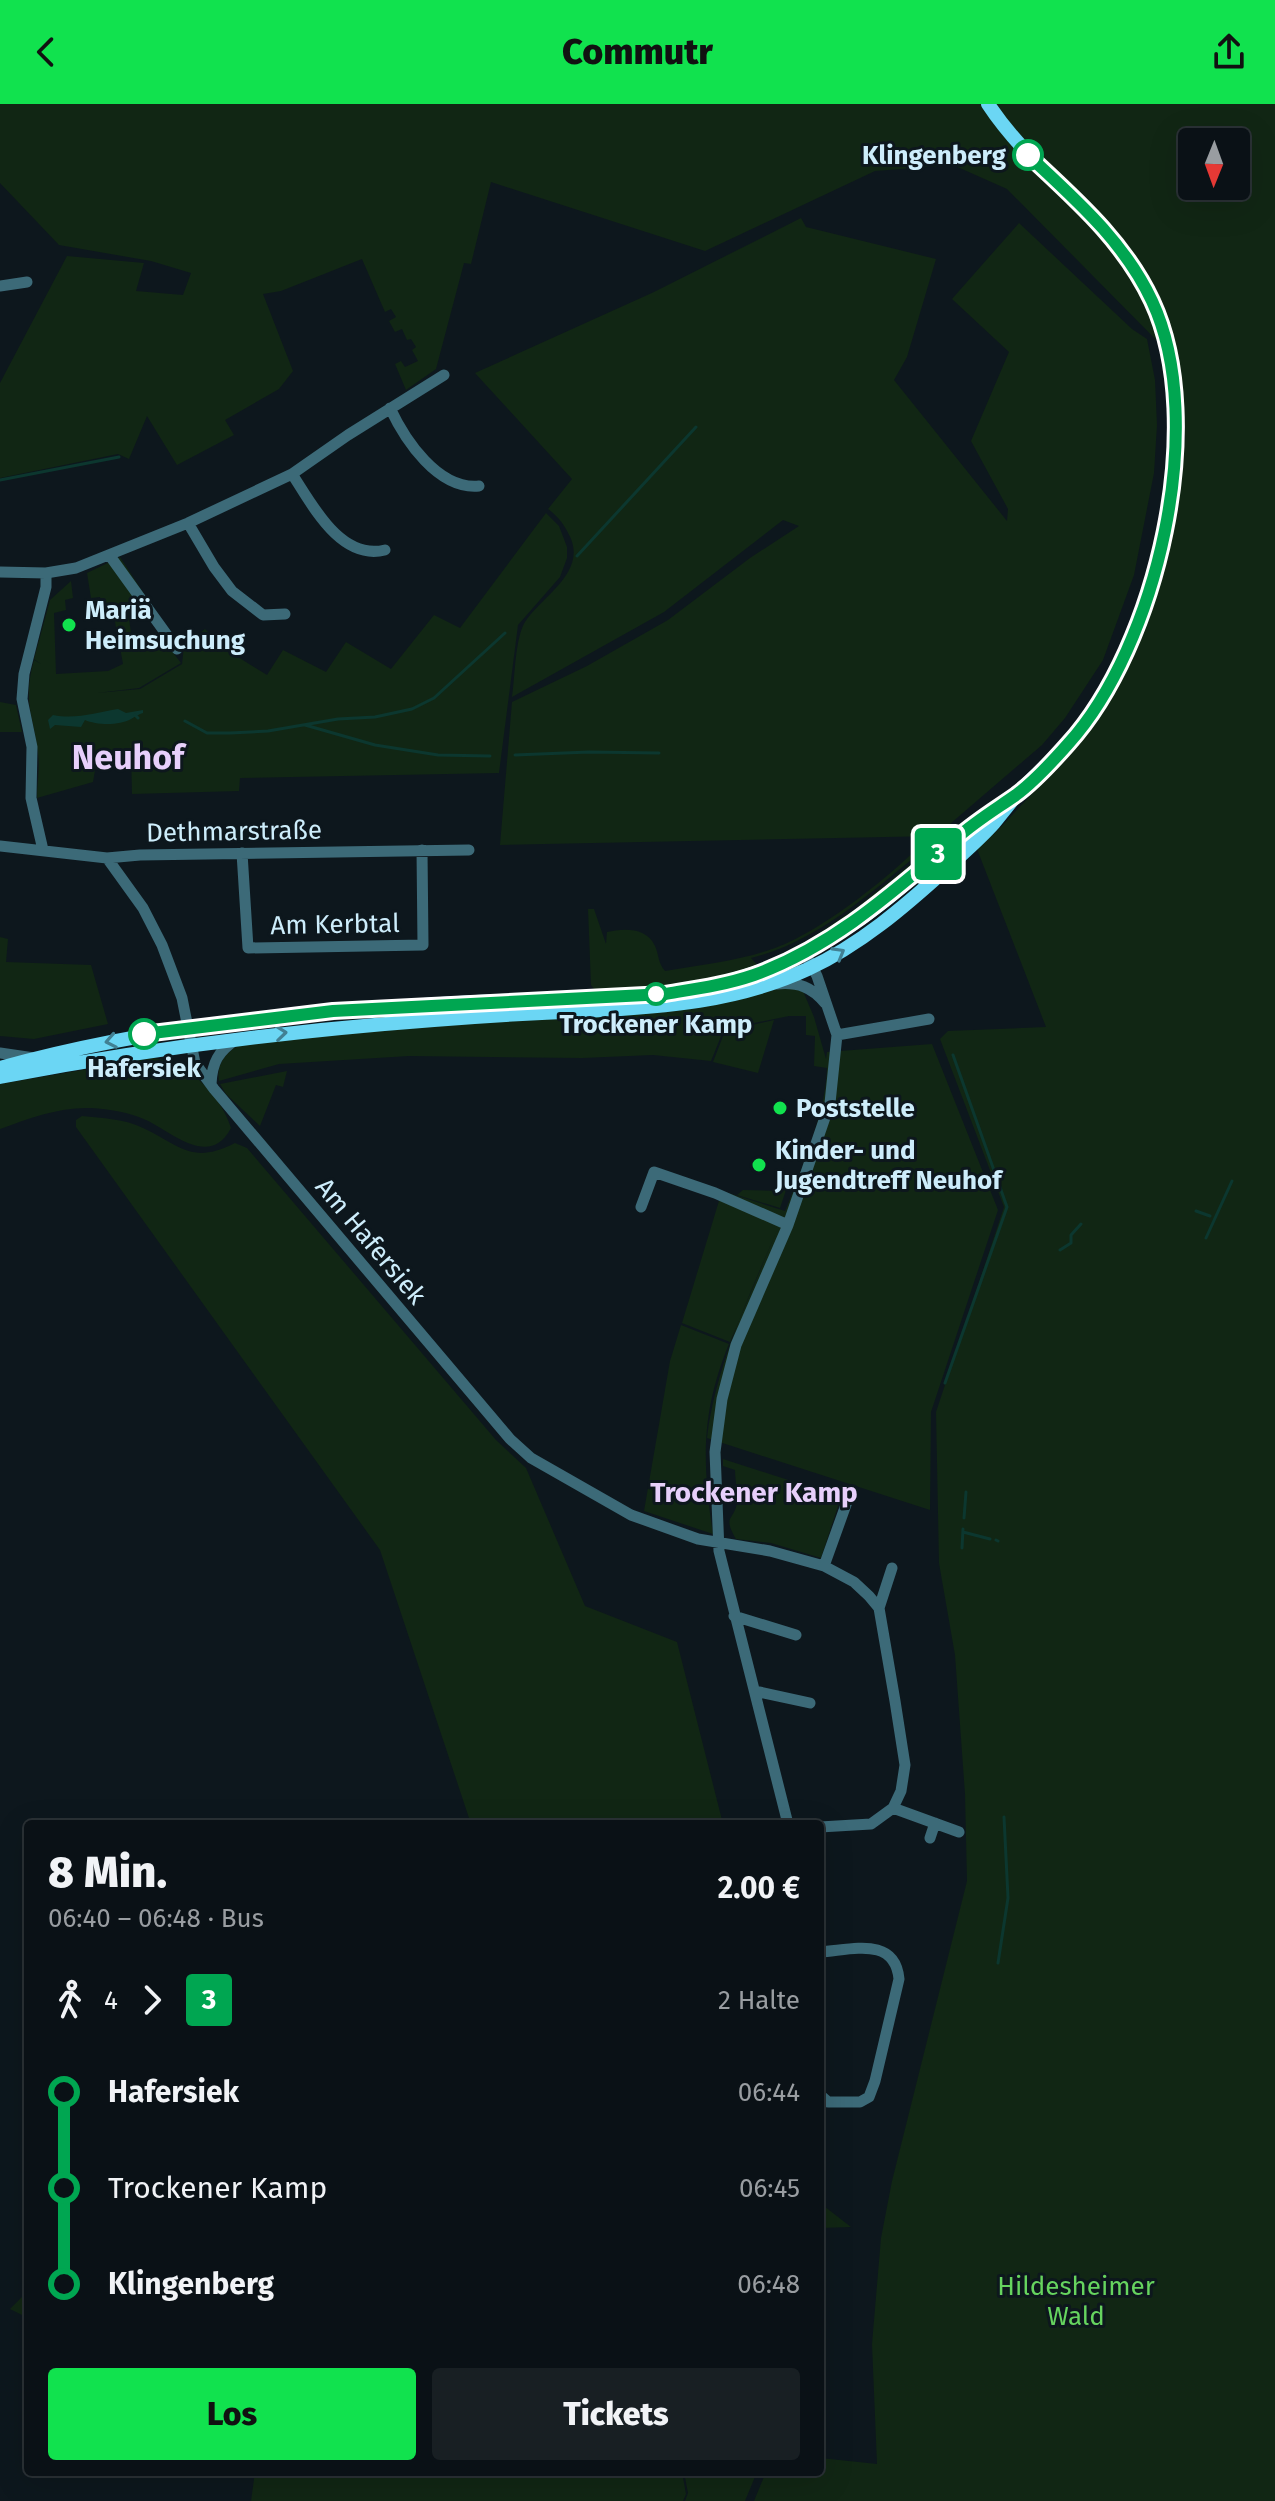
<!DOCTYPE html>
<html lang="de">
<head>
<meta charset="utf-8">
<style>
  :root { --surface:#0a1116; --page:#181f23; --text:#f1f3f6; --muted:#999da1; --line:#2a3135; --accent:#11e24e }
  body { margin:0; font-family:"Fira Sans",sans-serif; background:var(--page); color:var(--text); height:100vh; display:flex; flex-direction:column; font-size:30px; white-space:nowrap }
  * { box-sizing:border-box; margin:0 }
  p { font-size:26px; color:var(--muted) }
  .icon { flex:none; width:44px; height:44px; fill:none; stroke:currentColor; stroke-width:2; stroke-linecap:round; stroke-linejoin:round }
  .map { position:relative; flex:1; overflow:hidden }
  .side { position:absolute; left:24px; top:1716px; width:800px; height:656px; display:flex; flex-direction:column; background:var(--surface); border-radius:8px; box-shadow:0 8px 32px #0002,0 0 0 2px var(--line) }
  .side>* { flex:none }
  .badge { padding:0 16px; border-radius:6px; font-size:28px; line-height:52px }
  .needle { width:52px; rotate:181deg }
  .tools { position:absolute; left:1178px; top:24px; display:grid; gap:16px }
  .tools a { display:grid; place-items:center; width:72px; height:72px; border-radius:8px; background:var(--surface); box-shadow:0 8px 32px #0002,0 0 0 2px var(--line); font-size:40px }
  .map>.badge { position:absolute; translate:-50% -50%; box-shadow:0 0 0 4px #fff }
  .legs { display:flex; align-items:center; gap:12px; height:88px; padding:0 24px; font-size:26px }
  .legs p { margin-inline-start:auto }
  .head { display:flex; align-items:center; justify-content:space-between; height:136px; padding:0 24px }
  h1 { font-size:44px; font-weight:800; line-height:60px }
  .primary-button { display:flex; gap:16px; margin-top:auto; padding:16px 24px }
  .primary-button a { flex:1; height:92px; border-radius:8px; background:var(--accent); color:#111; font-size:32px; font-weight:800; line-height:92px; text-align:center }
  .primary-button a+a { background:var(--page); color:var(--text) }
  ul { padding:0 24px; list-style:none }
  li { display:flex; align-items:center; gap:28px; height:96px; font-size:30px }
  li i { display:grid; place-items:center; width:12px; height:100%; margin:0 10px; background:currentColor }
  li i::after { content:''; width:20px; height:20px; margin:-10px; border:6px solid; border-radius:50%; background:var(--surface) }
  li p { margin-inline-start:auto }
  li:first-child i { background:linear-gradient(#0000 50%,currentColor 0) }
  li:last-child i { background:linear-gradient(currentColor 50%,#0000 0) }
  header { display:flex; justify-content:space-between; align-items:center; height:104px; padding:0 24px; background:var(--accent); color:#111; font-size:36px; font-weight:800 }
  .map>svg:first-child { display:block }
  .green { fill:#112614; fill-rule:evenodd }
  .water { fill:#0c372f }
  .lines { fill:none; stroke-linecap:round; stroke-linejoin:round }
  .stream { stroke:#0c372f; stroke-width:3 }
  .street { stroke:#3c6a78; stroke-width:11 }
  .secondary { stroke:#6bd6f4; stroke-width:14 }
  .oneway { stroke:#418093 }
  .line-1-casing { stroke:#fff; stroke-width:18 }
  .line-1 { stroke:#00a651; stroke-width:12 }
  .stop-1-dot { fill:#fff; stroke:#00a651; stroke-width:4 }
  .poi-dot { fill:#11e24e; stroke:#0d171d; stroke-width:3 }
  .labels { text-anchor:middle; stroke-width:6; stroke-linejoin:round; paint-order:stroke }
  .stop-label { font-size:26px; font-weight:bold; fill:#cdedfb; stroke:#0d171d }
  .poi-label { font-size:26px; font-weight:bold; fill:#cdedfb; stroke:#0d171d; text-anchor:start }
  .street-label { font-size:26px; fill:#cdedfb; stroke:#0d171d }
  .park-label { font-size:26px; fill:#66d45f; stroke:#0d171d }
  .neighbourhood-label { font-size:28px; font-weight:bold; fill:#e7cffb; stroke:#0d171d }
  .district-label { font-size:34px; font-weight:bold; fill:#e7cffb; stroke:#0d171d }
</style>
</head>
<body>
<header><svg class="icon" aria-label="back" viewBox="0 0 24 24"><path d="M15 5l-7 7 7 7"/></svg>Commutr<svg class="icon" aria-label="share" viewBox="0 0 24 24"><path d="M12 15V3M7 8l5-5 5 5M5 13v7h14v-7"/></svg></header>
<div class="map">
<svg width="1275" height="2397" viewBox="0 0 1275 2397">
  <rect width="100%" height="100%" fill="#0d171d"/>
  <!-- green -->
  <path class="green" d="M0 0H1275V2397H754L766 2368H820V2354L877 2360 872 2240 881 2134 892 2077 967 1777 965 1690 955 1551 939 1459 936 1308 1004 1103 940 935 948 927 1046 923 977 745 1000 724 1076 643 1110 597 1146 524 1162 466 1178 388 1185 333 1179 259 1007 85 953 61 875 67 705 147 491 78 471 160 464 159 436 265 406 286 395 260 401 257 405 263 418 257 412 246 416 243 411 235 407 236 402 225 395 228 389 217 396 213 391 205 385 208 362 155 281 187 263 190 293 267 279 285 225 316 234 331 177 361 147 312 129 355 118 350 0 374V279L67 152 144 159 136 187 183 191 191 169 151 157 59 141 0 79ZM1192 38H1236V82H1192Z
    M801 114 806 123 936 155 907 253 894 276 1007 417 1008 405 971 337 1009 248 952 195 1019 119 1132 225 1147 235 1155 276 1157 321 1154 369 1134 471 1103 556 1065 614 1042 641 936 732 500 741 512 598 587 562 668 516 750 454 799 422 783 416 664 508 512 593C515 573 515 534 525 518 541 493 585 470 571 435 565 422 560 414 548 405L572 375 475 269 654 188Z
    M546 409 559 422 567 443V454L560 473 518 521 499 669 240 674 239 687 132 690 131 648 98 649 93 678 37 694C37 680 40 664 38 650 34 610 22 600 34 556L41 560 34 555 50 496 71 477 73 494 65 496 66 506 54 509 56 570 108 567 123 560 119 538 161 533 181 559 139 584 97 589 140 585 182 560 184 542 205 525 225 545 267 571 283 546 326 568 346 538 391 565 434 511 460 524Z
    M120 453 148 496 127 499 131 529 117 530 114 511 104 513 100 493 91 494 87 469Z
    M0 598 16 601 22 628H0Z
    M924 738H933C878 782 821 837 751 854L762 866 692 883 597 889 591 881 588 805H594L606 840 607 828C623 824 647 823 655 842 659 851 658 859 665 867 705 860 748 856 785 840 830 820 889 773 924 738Z
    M933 742V747L857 808 808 840 807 837 855 805Z
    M0 833 8 835 6 858 91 861 108 920 34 935 0 932Z
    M800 880 814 913 826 955 827 948 932 940 998 1106 931 1308 930 1406 707 1334C718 1242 770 1152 802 1064 813 1033 826 998 827 964L814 962 815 932 806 931V912H789L724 925 711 957 653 951 582 954 409 952 279 960 219 977C216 960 226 947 242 940L753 891Z
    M774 916 758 969 713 958 725 927Z
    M153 954C187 957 221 991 231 1024 210 1065 172 1028 146 1016 129 1008 109 1005 91 1004 59 1003 30 1014 0 1025V980Z
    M287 967 283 983 276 981 260 1022 226 990 220 980Z
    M82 1012C102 1014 125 1015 143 1024 181 1042 192 1061 235 1039L247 1044 496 1336 526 1364 585 1502 677 1538 723 1720H471L380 1446 76 1023V1016Z
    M782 1074 789 1077 780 1104 737 1091 743 1086 778 1087Z
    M722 1087 785 1107 730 1238 682 1219Z
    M681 1221 729 1240C701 1308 702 1358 713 1430L644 1407 670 1257Z
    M723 1355 841 1393 821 1454 771 1439 736 1435C722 1411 734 1417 737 1399 738 1389 735 1376 735 1366L723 1362Z
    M820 2099 851 2123 820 2124Z
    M28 2187V2214L10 2205Z
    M255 2368H682L686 2390 683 2397H251Z
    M684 2368H757L745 2397H685L688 2389Z"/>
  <!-- water -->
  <path class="water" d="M118 605 126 609 143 606V609C139 610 135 613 131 615 119 622 96 621 85 616L81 623 55 621 50 625 48 616 53 611C76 616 97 608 118 605Z"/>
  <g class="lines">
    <!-- stream -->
    <path class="stream" d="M0 376 119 353
      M577 452 696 323
      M135 611 138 614
      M185 617 207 629H230L268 627 338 615 375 613 412 605 434 594 505 529
      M305 621 375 641 438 651 490 652
      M515 651 589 648 659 649
      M1196 1107 1210 1112
      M1206 1134 1232 1077
      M1060 1146 1071 1139V1131L1081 1120
      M945 1279 1007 1103 953 951
      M964 1414 966 1388
      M963 1428 990 1435
      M996 1436 998 1437
      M962 1444 963 1425
      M998 1859 1008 1794 1004 1713"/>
    <!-- street -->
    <path class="street" d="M0 182 27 178
      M390 304C405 336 438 386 479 382
      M292 370C312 400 340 457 385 446
      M188 419 214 463 232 487 263 511 285 510
      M110 452 177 545
      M0 468 46 469 76 464 188 419 292 370 348 331 444 271
      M0 742 107 754 140 751 469 746
      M43 746 31 694 32 643 22 595 24 570 46 483V469
      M242 749 248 844 423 841 422 746
      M107 754 143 804 162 841 182 894 195 959 214 985 510 1335 531 1354 631 1411 698 1435 770 1447 824 1462 854 1478 869 1492 879 1504 895 1597 905 1661 901 1687 893 1704 871 1720 820 1723
      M777 880C798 878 812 883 825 899
      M837 931 929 915
      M0 949 34 954
      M211 980C212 959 218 947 237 935
      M641 1103 654 1068 715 1089 788 1121
      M824 1462 847 1398
      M879 1504 892 1464
      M734 1512 796 1531
      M755 1587 810 1599
      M893 1704 959 1728
      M788 1720 719 1447 715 1348 722 1295 736 1241 788 1121 830 999 837 931 817 872 805 849
      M930 1734 935 1719
      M820 1848C852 1846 895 1832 899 1875L875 1977 869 1993 860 1998H828L820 1991"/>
    <!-- secondary -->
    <path class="secondary" d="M0 964C155 921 316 906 476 898 539 895 602 895 665 890 749 878 811 853 879 801 923 767 961 726 1008 696
      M0 973C144 945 288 927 434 916 484 912 535 909 586 907 663 903 737 898 808 865 860 841 904 803 946 765 962 750 980 735 994 719 1002 709 1010 699 1018 689 1033 673 1050 659 1065 642 1102 603 1128 554 1145 503 1176 409 1195 288 1152 196 1114 115 1036 73 988 0"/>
  </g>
  <!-- one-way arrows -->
  <defs><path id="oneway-chevron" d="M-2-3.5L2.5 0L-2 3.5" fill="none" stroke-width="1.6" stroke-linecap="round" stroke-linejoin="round" transform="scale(2)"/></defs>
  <g class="oneway">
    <use href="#oneway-chevron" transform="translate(839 849) rotate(-30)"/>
    <use href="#oneway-chevron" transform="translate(281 929) rotate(-6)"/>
    <use href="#oneway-chevron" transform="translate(111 937) rotate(169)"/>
  </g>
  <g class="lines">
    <!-- line-1 casing -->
    <g class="line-1-casing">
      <path id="line-1" d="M144 930 333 907 665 890C695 885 725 881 754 871 834 842 894 787 958 733 976 717 996 705 1016 691 1035 677 1053 657 1068 640 1157 542 1209 319 1152 197 1124 137 1075 95 1028 51"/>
    </g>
    <!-- line-1 -->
    <use href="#line-1" class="line-1"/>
  </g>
  <!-- markers -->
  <g class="stop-1-dot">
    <circle cx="1028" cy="51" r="14"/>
    <circle cx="656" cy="890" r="10"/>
    <circle cx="144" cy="930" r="14"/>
  </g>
  <g class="poi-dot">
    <circle cx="69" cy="521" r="8"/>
    <circle cx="780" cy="1004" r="8"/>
    <circle cx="759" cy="1061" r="8"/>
  </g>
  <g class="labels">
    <!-- stop labels -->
    <g class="stop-label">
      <text x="1006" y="60" text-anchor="end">Klingenberg</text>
      <text x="656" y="929">Trockener Kamp</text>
      <text x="144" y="973">Hafersiek</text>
    </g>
    <!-- poi labels -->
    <g class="poi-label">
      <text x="85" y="515">Mariä<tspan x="85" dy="30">Heimsuchung</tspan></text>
      <text x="796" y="1013">Poststelle</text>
      <text x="775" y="1055">Kinder- und<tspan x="775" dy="30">Jugendtreff Neuhof</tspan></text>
    </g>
    <!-- street labels -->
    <g class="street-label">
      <text transform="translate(234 727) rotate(-1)" y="9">Dethmarstraße</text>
      <text transform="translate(335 820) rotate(-1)" y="9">Am Kerbtal</text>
      <text transform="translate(371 1137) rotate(50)" y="9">Am Hafersiek</text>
    </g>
    <!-- park labels -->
    <g class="park-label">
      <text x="1076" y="2191">Hildesheimer<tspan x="1076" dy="30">Wald</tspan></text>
    </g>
    <!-- neighbourhood labels -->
    <g class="neighbourhood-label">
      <text x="754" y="1398">Trockener Kamp</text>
    </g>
    <!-- district labels -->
    <g class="district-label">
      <text x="128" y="665">Neuhof</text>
    </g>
  </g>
</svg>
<div class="tools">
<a><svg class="needle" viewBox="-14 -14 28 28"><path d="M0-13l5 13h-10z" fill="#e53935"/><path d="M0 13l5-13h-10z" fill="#999da1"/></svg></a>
</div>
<b class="badge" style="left:938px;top:750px;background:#00a651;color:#fff">3</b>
<section class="side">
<div class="head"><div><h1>8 Min.</h1><p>06:40 – 06:48 · Bus</p></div><b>2.00 €</b></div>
<div class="legs"><svg class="icon" aria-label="walk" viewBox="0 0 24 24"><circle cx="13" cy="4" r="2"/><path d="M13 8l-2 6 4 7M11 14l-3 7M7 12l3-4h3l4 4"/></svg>4<svg class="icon" aria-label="forward" viewBox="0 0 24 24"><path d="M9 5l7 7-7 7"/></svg><b class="badge" style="background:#00a651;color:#fff">3</b><p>2 Halte</p></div>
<ul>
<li><i style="color:#00a651"></i><b>Hafersiek</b><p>06:44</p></li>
<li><i style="color:#00a651"></i><span>Trockener Kamp</span><p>06:45</p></li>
<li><i style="color:#00a651"></i><b>Klingenberg</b><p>06:48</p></li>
</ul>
<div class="primary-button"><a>Los</a><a>Tickets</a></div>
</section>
</div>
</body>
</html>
